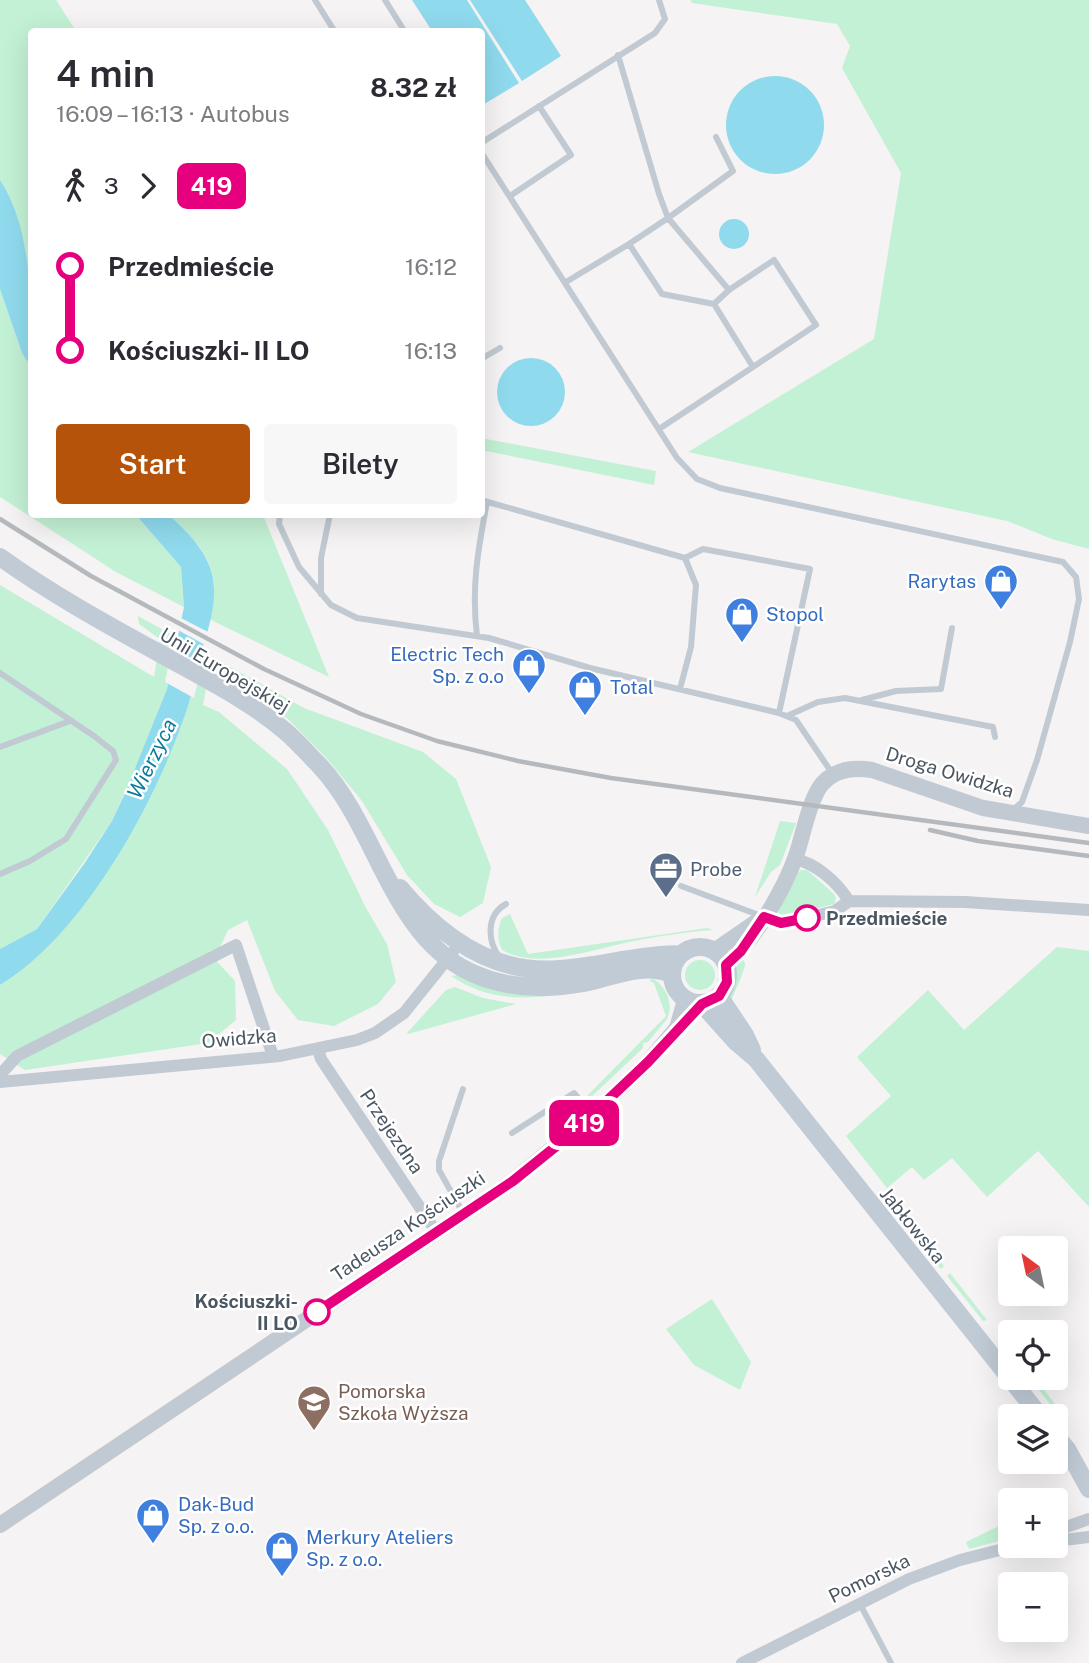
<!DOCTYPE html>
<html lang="pl">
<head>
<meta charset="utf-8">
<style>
  :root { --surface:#fff; --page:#f7f7f7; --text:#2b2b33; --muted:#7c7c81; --accent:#b45309 }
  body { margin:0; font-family:"Public Sans",sans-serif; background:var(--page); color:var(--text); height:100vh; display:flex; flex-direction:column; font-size:26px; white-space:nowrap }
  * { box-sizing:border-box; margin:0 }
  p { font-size:23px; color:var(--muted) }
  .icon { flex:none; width:38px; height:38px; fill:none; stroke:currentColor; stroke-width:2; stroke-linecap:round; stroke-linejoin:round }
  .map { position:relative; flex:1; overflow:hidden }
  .side { position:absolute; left:28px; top:28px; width:457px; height:490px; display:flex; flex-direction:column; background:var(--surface); border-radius:7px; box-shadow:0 7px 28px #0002 }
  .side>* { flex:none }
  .badge { padding:0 14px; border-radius:10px; font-size:24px; line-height:46px }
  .needle { width:46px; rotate:327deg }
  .controls { position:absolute; left:998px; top:1236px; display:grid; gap:14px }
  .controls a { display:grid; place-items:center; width:70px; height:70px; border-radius:7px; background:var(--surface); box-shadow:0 7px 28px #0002; font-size:35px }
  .map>.badge { position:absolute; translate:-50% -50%; box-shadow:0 0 0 4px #fff }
  .legs { display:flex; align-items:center; gap:10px; height:77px; padding:0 28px; font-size:23px }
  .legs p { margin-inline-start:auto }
  .overview { display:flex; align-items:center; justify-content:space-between; height:119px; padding:0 28px }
  h1 { font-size:38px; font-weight:600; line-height:52px }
  .primary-button { display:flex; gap:14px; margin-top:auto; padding:14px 28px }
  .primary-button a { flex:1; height:80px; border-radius:7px; background:var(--accent); color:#fff; font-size:28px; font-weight:600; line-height:80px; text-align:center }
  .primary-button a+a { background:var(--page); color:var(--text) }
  ul { padding:0 28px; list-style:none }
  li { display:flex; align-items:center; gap:24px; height:84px; font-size:26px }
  li i { display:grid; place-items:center; width:10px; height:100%; margin:0 9px; background:currentColor }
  li i::after { content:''; width:18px; height:18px; margin:-9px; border:5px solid; border-radius:50%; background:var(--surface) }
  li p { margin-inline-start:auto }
  li:first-child i { background:linear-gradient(#0000 50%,currentColor 0) }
  li:last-child i { background:linear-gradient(currentColor 50%,#0000 0) }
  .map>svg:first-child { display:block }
  .green { fill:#c3f1d5 }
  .water { fill:#90daee }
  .pier { fill:#f5f3f3 }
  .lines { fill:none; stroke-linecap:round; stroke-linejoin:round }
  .service { stroke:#c1cad2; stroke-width:6 }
  .minor { stroke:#c1cad2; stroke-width:12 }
  .tertiary { stroke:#c1cad2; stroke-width:16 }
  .secondary { stroke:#c1cbd6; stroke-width:18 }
  .rail { stroke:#b5b8bd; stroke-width:4.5 }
  .line-1-casing { stroke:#fff; stroke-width:16 }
  .line-1 { stroke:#e6007e; stroke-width:10 }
  .stop-1-dot { fill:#fff; stroke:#e6007e; stroke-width:3.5 }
  .labels { text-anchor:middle; stroke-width:5; stroke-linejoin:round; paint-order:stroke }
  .shop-label { font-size:19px; fill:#366cbe; stroke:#fff; text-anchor:start }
  .street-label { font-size:19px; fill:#4a5661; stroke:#fff }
  .service-label { font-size:19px; fill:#4e5e75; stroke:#fff; text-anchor:start }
  .stop-label { font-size:19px; font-weight:bold; fill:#4a5661; stroke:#fff; text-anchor:start }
  .education-label { font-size:19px; fill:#785e54; stroke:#fff; text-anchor:start }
  .water-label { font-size:21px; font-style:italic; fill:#0c7c9b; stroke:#fff }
</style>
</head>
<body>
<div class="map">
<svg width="1089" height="1663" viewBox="0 0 1089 1663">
  <rect width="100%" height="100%" fill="#f5f3f3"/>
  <!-- green -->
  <path class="green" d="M0 0H56L76 31 32 32 31 291C18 253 24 216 0 180Z
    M690 0H1089V549L1052 539 1007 521 688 452 874 339 901 173 842 68 850 46 837 24 692 3Z
    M0 289 22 353 31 368 32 514 136 515 181 567 184 607 116 572 0 497Z
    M481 438 656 471 654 485 481 450Z
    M169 515H263L329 677 209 619C211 610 214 600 214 591 216 559 191 535 169 515Z
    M0 585 154 677 160 639 139 624 138 616 178 638 167 689 143 751 112 821 37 929 0 949Z
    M202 651 304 708 423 752 456 779 491 867 483 903 460 917 434 904 407 875 362 801 329 761 288 719 210 667 203 705 219 712 287 769 328 830 366 908 387 944 396 982 378 1004 334 1026 298 1020 275 991 247 920 228 930 220 947 208 952 235 981 236 1020 208 1043 25 1070 0 1054V985C84 934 160 795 189 702 194 685 198 668 202 651Z
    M780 821 796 823 780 865 771 872 755 897Z
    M801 870H807L834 894 836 898 834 904 788 916 779 914 778 910 797 874Z
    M510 914 528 954 707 928 713 930C687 932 659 936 634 941 597 948 537 971 502 950 497 940 497 929 502 918Z
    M1057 947 1089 951V1207L1038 1151 987 1197 952 1158 924 1180 912 1167 887 1188 846 1136 891 1096 857 1057 928 990 964 1030Z
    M742 958C743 960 745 962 745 964 746 967 734 994 732 999L728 1000 735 969Z
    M685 975a15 15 0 1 1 30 0a15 15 0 1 1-30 0Z
    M458 975H464L569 992C527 1001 488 1001 451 976Z
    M652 978C666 986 674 1003 667 1019L648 1042 643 1043V1048L589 1099H584L666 1016 654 983 650 981Z
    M455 987 483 998 516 1004 408 1034 407 1033 446 990Z
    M914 1234H918L944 1266 941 1269Z
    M950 1273 987 1320 983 1321 947 1276Z
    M712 1299 751 1362 740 1390 694 1365 666 1329Z
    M1028 1377H1034L1062 1413 1059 1415Z
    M1001 1525 1007 1539 969 1549 966 1542Z"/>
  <!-- water -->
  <path class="water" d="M412 0H467L519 83 481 106V32L432 31Z
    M470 0H525L561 56 522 81Z
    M726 125a49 49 0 1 1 98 0a49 49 0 1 1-98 0Z
    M0 180C33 229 32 311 31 368L22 353 0 289Z
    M719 234a15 15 0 1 1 30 0a15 15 0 1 1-30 0Z
    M497 392a34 34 0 1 1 68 0a34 34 0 1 1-68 0Z
    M136 515H169C191 535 214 558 214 589 215 611 206 636 200 657 196 672 193 688 189 703 159 797 85 934 0 985V949L37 929 84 864 112 821 126 791 167 689 184 607 181 567Z"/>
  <!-- pier -->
  <path class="pier" d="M179 617 210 633 207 646 176 629Z
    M172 647 202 664 194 698 165 682Z"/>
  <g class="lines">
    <!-- service -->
    <path class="service" d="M315 0 335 32
      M385 0 405 32
      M618 55 659 194 668 218 733 171 716 137
      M481 143 655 33 665 19 659 0
      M481 152 677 458 697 479 720 488 1063 562 1076 577 1079 599 1070 642 1037 760 1022 802 1012 811
      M510 196 571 155 539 106
      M629 244 668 218 729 290
      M566 282 629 244 662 294 714 304 753 367 659 429
      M714 304 729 290 774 260 816 325 753 367
      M481 359 500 348
      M481 500 685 558 696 585 691 647 680 689
      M280 514 279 524 299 567 331 605 357 618 489 638 590 668 779 713 796 720 832 773
      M685 558 703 549 810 569 779 713
      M321 594V558L330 514
      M477 636C471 587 478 550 487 502
      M0 673 94 736 113 751 116 760 66 839 30 861 0 874
      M862 700 896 691 941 689 952 628
      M787 716 818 702 845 698 993 727 995 737
      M0 747 70 721
      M681 886 764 917
      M500 958C487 941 486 915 506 904
      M463 1089 439 1161V1170L463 1213
      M512 1133 574 1093 591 1113
      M860 1604 891 1663"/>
    <!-- minor -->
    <path class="minor" d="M794 859C816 863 837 882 849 901
      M764 917 781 923 807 918 835 911 849 901 965 902 1089 910
      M318 1049 321 1059 437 1233
      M0 1075 17 1056 236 945 273 1056
      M0 1082 280 1056 357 1040 375 1033 404 1013 453 952
      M1055 1531 1089 1519
      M1055 1541 1089 1537
      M742 1663 909 1579 960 1560 1019 1545"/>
    <!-- tertiary -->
    <path class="tertiary" d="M714 951 756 922
      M726 965C755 939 783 892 796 856 803 836 809 800 822 784 835 769 853 767 872 770L983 808 1089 826
      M677 1028 685 1000
      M0 1525 513 1181 587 1120 648 1062 677 1028 702 1004"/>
    <!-- secondary -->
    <path class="secondary" d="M0 557C50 593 104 623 159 653 202 677 247 699 285 731 297 741 308 754 319 765 377 826 391 935 470 972 506 989 546 990 584 983 614 977 642 962 672 974
      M400 888C441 937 493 975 559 969 601 966 639 954 681 954
      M672 975a28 28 0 1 1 56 0a28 28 0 1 1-56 0Z
      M719 996 745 1035 752 1050
      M702 1004 736 1042 756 1059 1040 1416
      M1055 1435 1067 1449 1089 1489"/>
    <!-- rail -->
    <path class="rail" d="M0 519 91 576 264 669 361 714 437 741 518 761 611 778 1089 843
      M930 830 978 841 1089 856"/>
  </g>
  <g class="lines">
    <!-- line-1 casing -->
    <g class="line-1-casing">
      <path id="line-1" d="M317 1312 513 1181 575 1131 648 1062 702 1004 719 996 727 982 726 965 741 951 764 917 781 923 807 918"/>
    </g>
    <!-- line-1 -->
    <use href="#line-1" class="line-1"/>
  </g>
  <!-- icons -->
  <defs>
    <g id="shop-pin" transform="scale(1.75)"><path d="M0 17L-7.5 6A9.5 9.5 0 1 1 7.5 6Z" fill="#3f7fe0" stroke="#fff"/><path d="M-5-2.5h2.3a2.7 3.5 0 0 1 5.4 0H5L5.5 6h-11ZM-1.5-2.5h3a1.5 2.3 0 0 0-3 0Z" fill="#fff"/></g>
    <g id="office-pin" transform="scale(1.75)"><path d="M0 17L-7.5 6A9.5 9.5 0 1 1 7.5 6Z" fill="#5c6f8a" stroke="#fff"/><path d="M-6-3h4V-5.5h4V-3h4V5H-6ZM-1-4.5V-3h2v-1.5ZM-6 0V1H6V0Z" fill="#fff"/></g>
    <g id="university-pin" transform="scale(1.75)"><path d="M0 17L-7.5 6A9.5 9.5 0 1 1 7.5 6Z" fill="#8d6e63" stroke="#fff"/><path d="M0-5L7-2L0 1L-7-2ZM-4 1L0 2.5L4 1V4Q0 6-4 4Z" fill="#fff"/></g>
  </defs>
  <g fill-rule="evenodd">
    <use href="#shop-pin" x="1001" y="581"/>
    <use href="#shop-pin" x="742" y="614"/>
    <use href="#shop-pin" x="529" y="665"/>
    <use href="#shop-pin" x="585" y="687"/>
    <use href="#office-pin" x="666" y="869"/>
    <use href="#university-pin" x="314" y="1402"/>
    <use href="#shop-pin" x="153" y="1515"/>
    <use href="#shop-pin" x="282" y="1548"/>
  </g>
  <!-- markers -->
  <g class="stop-1-dot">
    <circle cx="807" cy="918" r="12"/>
    <circle cx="317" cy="1312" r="12"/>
  </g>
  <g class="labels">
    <!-- shop labels -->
    <g class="shop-label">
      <text x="976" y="588" text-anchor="end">Rarytas</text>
      <text x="766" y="621">Stopol</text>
      <text x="504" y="661" text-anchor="end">Electric Tech<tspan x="504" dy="22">Sp. z o.o</tspan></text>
      <text x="610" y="694">Total</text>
      <text x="178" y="1511">Dak-Bud<tspan x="178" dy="22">Sp. z o.o.</tspan></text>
      <text x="306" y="1544">Merkury Ateliers<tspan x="306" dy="22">Sp. z o.o.</tspan></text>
    </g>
    <!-- street labels -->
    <g class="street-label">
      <text transform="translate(225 670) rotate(31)" y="7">Unii Europejskiej</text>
      <text transform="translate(950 772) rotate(17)" y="7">Droga Owidzka</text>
      <text transform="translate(239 1038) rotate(-5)" y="7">Owidzka</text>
      <text transform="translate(392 1131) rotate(56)" y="7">Przejezdna</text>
      <text transform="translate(913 1225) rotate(51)" y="7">Jabłowska</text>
      <text transform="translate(408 1226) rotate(-34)" y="7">Tadeusza Kościuszki</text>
      <text transform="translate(869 1578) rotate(-26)" y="7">Pomorska</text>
    </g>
    <!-- service labels -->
    <g class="service-label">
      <text x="690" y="876">Probe</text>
    </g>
    <!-- stop labels -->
    <g class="stop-label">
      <text x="826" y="925">Przedmieście</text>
      <text x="298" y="1308" text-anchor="end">Kościuszki-<tspan x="298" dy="22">II LO</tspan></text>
    </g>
    <!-- education labels -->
    <g class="education-label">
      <text x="338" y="1398">Pomorska<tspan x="338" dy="22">Szkoła Wyższa</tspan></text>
    </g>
    <!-- water labels -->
    <g class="water-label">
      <text transform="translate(152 759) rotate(-64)" y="7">Wierzyca</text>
    </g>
  </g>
</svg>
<div class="controls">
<a><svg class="needle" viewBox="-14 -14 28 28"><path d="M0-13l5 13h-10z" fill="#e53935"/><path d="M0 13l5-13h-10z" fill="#7c7c81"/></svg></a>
<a><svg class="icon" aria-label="locate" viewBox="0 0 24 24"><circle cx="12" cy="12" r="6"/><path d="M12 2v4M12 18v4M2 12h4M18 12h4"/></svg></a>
<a><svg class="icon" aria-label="layers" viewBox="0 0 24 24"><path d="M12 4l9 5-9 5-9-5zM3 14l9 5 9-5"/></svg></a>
<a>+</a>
<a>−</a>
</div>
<b class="badge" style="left:584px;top:1123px;background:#e6007e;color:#fff">419</b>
<section class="side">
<div class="overview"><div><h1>4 min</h1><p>16:09 – 16:13 · Autobus</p></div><b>8.32 zł</b></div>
<div class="legs"><svg class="icon" aria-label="walk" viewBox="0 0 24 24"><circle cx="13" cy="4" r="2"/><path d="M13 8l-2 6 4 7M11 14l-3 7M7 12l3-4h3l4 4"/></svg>3<svg class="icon" aria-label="forward" viewBox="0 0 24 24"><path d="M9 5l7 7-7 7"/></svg><b class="badge" style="background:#e6007e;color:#fff">419</b></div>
<ul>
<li><i style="color:#e6007e"></i><b>Przedmieście</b><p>16:12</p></li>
<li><i style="color:#e6007e"></i><b>Kościuszki- II LO</b><p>16:13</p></li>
</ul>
<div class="primary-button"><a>Start</a><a>Bilety</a></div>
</section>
</div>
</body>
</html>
